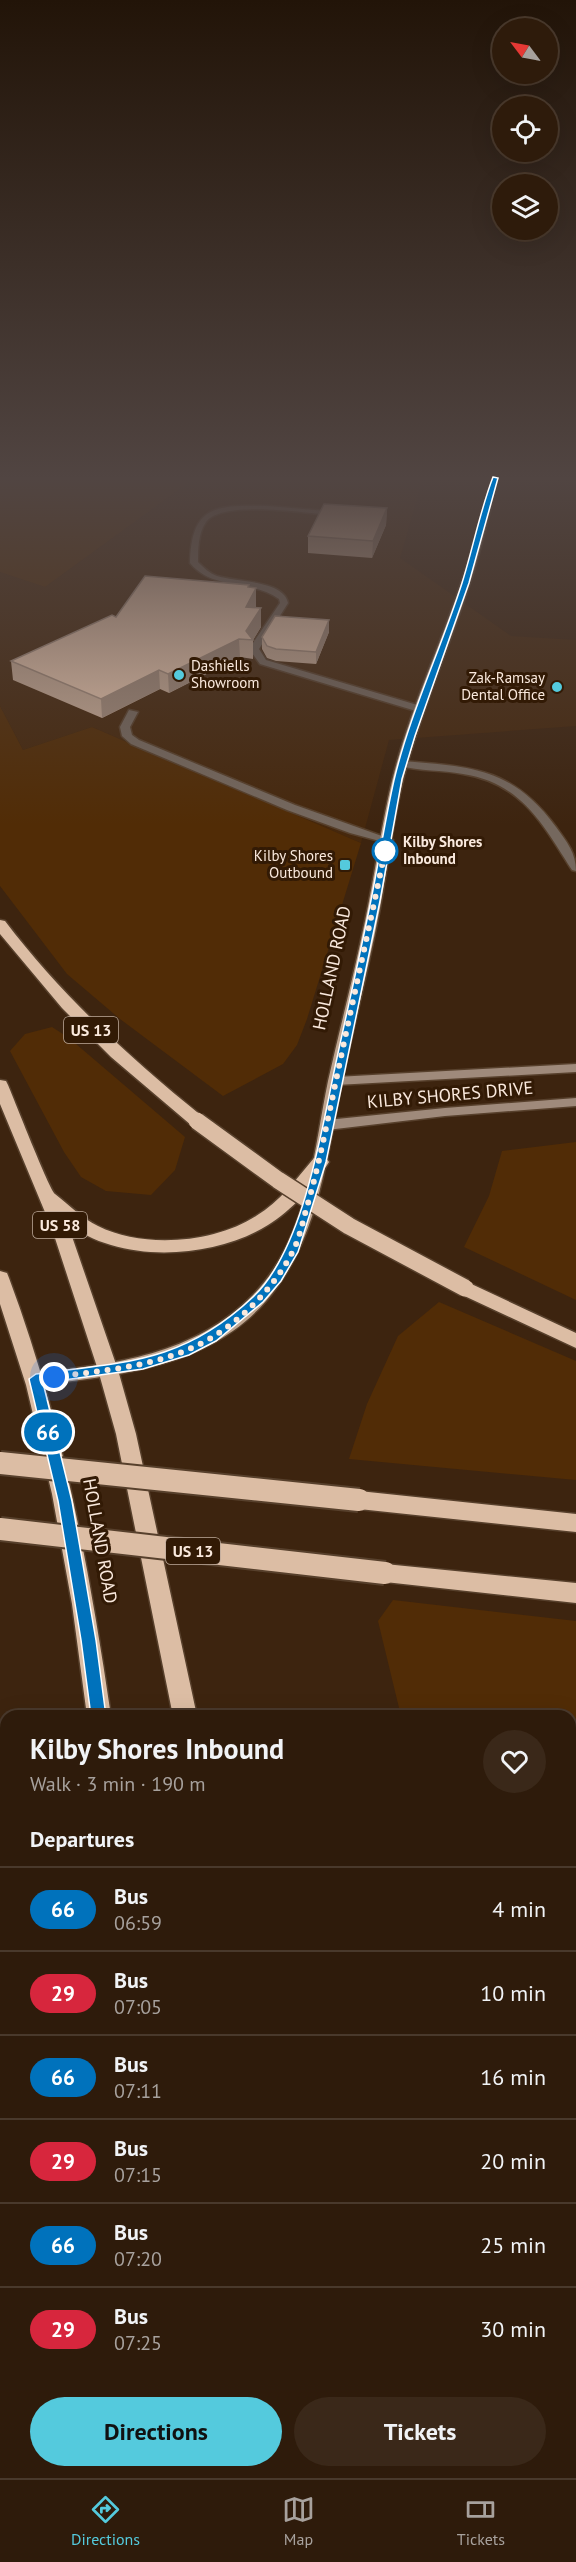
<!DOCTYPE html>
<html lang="en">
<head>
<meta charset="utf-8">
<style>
  :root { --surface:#2e1b0b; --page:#3a2819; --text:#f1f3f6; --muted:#a7a19d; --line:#49392c; --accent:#54cadd }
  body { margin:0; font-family:"PT Sans",sans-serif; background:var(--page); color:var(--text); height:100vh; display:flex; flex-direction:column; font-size:22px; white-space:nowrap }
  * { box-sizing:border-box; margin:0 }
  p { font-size:20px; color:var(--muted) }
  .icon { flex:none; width:33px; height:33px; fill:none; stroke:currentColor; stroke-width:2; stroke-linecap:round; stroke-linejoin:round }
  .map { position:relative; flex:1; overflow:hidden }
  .panel { position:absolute; left:0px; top:1710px; width:576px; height:768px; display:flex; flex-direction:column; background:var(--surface); border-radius:18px 18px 0 0; box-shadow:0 6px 24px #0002,0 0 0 2px var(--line) }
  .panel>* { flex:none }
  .badge { padding:0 12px; border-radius:20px; font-size:21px; line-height:39px }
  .needle { width:39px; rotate:302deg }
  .buttons { position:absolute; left:492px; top:18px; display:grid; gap:12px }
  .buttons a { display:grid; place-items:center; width:66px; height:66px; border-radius:50%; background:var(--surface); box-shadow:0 6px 24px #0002,0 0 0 2px var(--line); font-size:30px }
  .you { position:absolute; width:30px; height:30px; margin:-15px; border:4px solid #fff; border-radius:50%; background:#1a73e8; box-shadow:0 0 0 9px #1a73e833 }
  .map>.badge { position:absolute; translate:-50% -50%; box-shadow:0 0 0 3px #fff }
  h2 { padding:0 30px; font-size:22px; line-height:54px }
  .round { display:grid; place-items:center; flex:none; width:63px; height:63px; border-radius:32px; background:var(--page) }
  .head { display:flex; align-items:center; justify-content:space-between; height:102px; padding:0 30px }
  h1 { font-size:28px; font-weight:700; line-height:45px }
  .action { display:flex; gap:12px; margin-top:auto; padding:12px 30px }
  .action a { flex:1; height:69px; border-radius:36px; background:var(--accent); color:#111; font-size:24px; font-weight:700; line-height:69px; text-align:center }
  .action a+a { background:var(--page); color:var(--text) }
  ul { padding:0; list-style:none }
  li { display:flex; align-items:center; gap:18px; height:84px; padding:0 30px; border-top:2px solid var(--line) }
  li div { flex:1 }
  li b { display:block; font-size:22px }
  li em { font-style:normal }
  li .badge { min-width:66px; font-weight:700; text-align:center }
  .menu { display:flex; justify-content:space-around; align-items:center; height:84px; border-top:2px solid var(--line); background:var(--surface); font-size:16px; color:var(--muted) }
  .menu a { display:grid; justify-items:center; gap:3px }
  .menu .selected { color:var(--accent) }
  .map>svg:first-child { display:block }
  .built { fill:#46280d }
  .green { fill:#512c06 }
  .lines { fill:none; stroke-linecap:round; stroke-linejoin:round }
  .lane-casing { stroke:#57402c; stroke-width:3 }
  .street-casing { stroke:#57402c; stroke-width:3 }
  .secondary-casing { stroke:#57402c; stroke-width:3 }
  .primary-casing { stroke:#57402c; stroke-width:3 }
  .highway-casing { stroke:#57402c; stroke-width:3 }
  .lane { fill:#75685e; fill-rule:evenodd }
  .street { fill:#75685e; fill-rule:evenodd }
  .secondary { fill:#9f8a7b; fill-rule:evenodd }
  .primary { fill:#bfa590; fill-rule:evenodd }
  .highway { fill:#dcbda4; fill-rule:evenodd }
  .highway-bridge-far1-casing { stroke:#57402c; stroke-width:20; stroke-linecap:butt }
  .highway-bridge-casing { stroke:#57402c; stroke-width:26; stroke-linecap:butt }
  .highway-bridge-far1 { stroke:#dcbda4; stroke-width:17 }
  .highway-bridge { stroke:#dcbda4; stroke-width:22 }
  .wall { fill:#caae99 }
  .shaded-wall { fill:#a48d7d }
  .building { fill:#ebcab2; stroke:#a48d7d; stroke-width:1.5 }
  .line { fill:#0072bc; stroke:#fff; stroke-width:1.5 }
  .walk { stroke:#fae9dd; stroke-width:6; stroke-dasharray:0 10.8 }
  .poi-dot { fill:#54cadd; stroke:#321a05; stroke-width:2 }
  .stop-dot { fill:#fff; stroke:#0072bc; stroke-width:3 }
  .labels { text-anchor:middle; stroke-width:6; stroke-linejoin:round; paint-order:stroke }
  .far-poi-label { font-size:15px; fill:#fae9dd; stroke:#321a05; text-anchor:end }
  .far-stop-label { font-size:15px; font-weight:bold; fill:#fae9dd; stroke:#321a05; text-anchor:start }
  .shield { fill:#321a05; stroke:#beab9c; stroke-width:1.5 }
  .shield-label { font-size:16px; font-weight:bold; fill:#fae9dd }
  .street-label { font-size:18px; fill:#fae9dd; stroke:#321a05 }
</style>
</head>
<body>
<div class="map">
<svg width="576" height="2478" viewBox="0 0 576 2478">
  <rect width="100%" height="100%" fill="#3d240f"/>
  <!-- built -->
  <path class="built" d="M195 478H423L400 558 511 636 576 640V726L389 740 361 843 92 727 23 750 0 706V572L45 587Z
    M570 1981H576V2478H375V2472H570Z
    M6 2103 7 2472 6 2478H0V2104Z"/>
  <!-- green -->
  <path class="green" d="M0 478H195L45 587 0 572Z
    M0 706 23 750 92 727 361 843 307 1019 297 1045 283 1064 223 1096 120 1019 67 974 0 886Z
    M52 1027 69 1038 185 1137 175 1170 151 1195 106 1191 81 1177 64 1152 10 1051 25 1034Z
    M576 1142V1300L464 1247 489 1196 502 1151Z
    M439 1302 576 1361V1480L349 1459 367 1404 398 1336Z
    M393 1600 576 1621V1801H570V1716H401L378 1621Z
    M570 1879H576V1958H570Z"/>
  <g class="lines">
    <!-- lane casing -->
    <g class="lane-casing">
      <path id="lane" d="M268 506 338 512 342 514 338 516C312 514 223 499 206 522 198 533 198 550 198 562 204 568 209 573 217 576 235 582 284 580 288 603L259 649 266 660 424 707V711H416L260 664 249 649 280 603 279 599C251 579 213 591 190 563 191 504 218 505 268 506Z
        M129 710 138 712 130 727 132 735 139 740 295 805 393 840 387 843 350 833 287 810 131 744 122 736 120 727Z"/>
    </g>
    <!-- street casing -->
    <g class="street-casing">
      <path id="street" d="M403 761C471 767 512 767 556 827 567 842 576 853 576 871L572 870C543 825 522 783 463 774 442 770 420 771 399 766L398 764Z"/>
    </g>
    <!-- secondary casing -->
    <g class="secondary-casing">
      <path id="secondary" d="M576 1064V1072L336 1085 329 1081 336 1077Z
        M576 1098V1106L445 1116 327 1130 320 1125 327 1120 445 1108Z"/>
    </g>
    <!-- primary casing -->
    <g class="primary-casing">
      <path id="primary" d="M491 478H499C489 514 481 551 469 586 448 650 421 711 404 776 393 819 388 864 380 908 369 966 354 1024 342 1082 326 1159 319 1239 266 1301 209 1367 117 1376 36 1385L30 1383 28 1379 30 1375 36 1373C114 1364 195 1355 253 1295 308 1239 313 1154 328 1081 340 1028 354 974 365 921 375 874 381 827 392 781 408 715 437 653 459 589 472 553 481 515 491 478Z"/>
    </g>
    <!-- highway casing -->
    <g class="highway-casing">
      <path id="highway" d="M0 920 5 921C62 996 130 1058 203 1117L205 1121 203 1125H191L111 1057 62 1008 0 934Z
        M0 1080 6 1081 8 1085C14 1099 49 1189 55 1194 68 1204 83 1219 98 1226 144 1249 214 1243 256 1216 280 1202 297 1178 314 1158H326L329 1162C315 1185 291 1211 268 1225 215 1259 117 1265 67 1222L118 1370 136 1434 197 1716H173L116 1434 98 1370 52 1229 0 1104Z
        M0 1271 7 1273 9 1278C62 1420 89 1566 111 1716H87L72 1604 52 1494 26 1385 0 1304Z
        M465 1281 576 1333V1348L458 1293 456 1288 458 1283Z
        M359 1491 576 1514V1532L359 1509 352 1506 348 1500 352 1494Z
        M385 1564 576 1583V1603L385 1582 377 1580 374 1573 377 1566Z
        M570 1836H576V1860H570Z
        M59 2472H91V2478H59Z
        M250 2472H282V2478H250Z"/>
    </g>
    <!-- lane -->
    <use href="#lane" class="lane"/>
    <!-- street -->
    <use href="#street" class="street"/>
    <!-- secondary -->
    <use href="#secondary" class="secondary"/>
    <!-- primary -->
    <use href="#primary" class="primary"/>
    <!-- highway -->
    <use href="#highway" class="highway"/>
    <!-- highway-bridge-far1 casing -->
    <g class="highway-bridge-far1-casing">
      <path id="highway-bridge-far1" d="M197 1121 278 1180 349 1226 465 1288"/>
    </g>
    <!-- highway-bridge casing -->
    <g class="highway-bridge-casing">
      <path id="highway-bridge" d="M0 1463 359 1500
        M0 1529 385 1573"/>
    </g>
    <!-- highway-bridge-far1 -->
    <use href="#highway-bridge-far1" class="highway-bridge-far1"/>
    <!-- highway-bridge -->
    <use href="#highway-bridge" class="highway-bridge"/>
  </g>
  <!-- wall -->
  <path class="wall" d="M387 508 386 525 372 558 308 553V536Z
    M249 585V587L256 606 255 608H261V627L253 640V659L240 657 169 693 160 689 102 718 13 680 11 661 116 617Z
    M329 620V632L316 664 276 661 267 658 262 649V637Z
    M570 2156H576V2368H570Z"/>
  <!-- shaded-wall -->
  <path class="shaded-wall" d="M387 508 386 525 372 558 373 541Z
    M249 585V600L256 588V606L246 625V607L248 587Z
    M261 608V627L253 640 246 631Z
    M329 620V632L316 664V652Z
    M239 639 240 657 169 693 168 674Z
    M159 670 160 689 102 718 101 699Z"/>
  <!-- building -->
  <path class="building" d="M324 504 387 508 373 541 308 536Z
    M145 576 249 585 248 587 256 588 246 607 261 608 246 631 253 640 239 639 168 674 159 670 101 699 11 661 112 615 116 617Z
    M275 616 329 620 316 652 276 649 267 646 262 637Z
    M570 2156H576V2358H570Z"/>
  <!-- sky -->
  <linearGradient id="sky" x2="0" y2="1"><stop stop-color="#221408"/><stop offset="0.58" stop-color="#514542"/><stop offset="1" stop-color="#514542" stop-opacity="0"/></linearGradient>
  <rect width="576" height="825" fill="url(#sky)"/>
  <!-- line -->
  <path class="line" d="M493 477 498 478 469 583 415 736 402 779 380 901 326 1162 298 1252 281 1281 263 1302 216 1341 189 1355 143 1369 43 1383 72 1501 96 1640 106 1716 104 1721 99 1723 93 1721 91 1716 81 1640 58 1501 29 1379 36 1374C126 1362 183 1363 253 1297 303 1250 321 1133 335 1067 347 1011 360 955 371 900 379 860 385 820 394 780 410 713 441 649 462 583 473 548 480 511 493 477Z"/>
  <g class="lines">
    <!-- walk -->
    <path class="walk" d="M54 1377C107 1370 164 1366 211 1338 244 1318 274 1287 292 1253 299 1240 302 1225 306 1210 317 1173 324 1137 332 1100 349 1017 368 934 385 851"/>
  </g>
  <!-- markers -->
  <g class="poi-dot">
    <circle cx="179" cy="675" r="6"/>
    <circle cx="557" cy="687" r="6"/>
    <rect x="339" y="859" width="12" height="12" rx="3"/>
  </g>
  <circle class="stop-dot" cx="385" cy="851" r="12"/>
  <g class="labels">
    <!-- far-poi labels -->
    <g class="far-poi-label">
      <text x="191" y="671" text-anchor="start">Dashiells<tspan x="191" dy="17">Showroom</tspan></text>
      <text x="545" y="683">Zak-Ramsay<tspan x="545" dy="17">Dental Office</tspan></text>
      <text x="333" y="861">Kilby Shores<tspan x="333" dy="17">Outbound</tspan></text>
    </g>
    <!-- far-stop labels -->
    <g class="far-stop-label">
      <text x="403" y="847">Kilby Shores<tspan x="403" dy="17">Inbound</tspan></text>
    </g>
    <!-- shield labels -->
    <g class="shield">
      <rect x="64" y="1017" width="54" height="26" rx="4.5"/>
      <rect x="33" y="1212" width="54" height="26" rx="4.5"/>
      <rect x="166" y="1538" width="54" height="26" rx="4.5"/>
    </g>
    <g class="shield-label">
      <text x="91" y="1036">US 13</text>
      <text x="60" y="1231">US 58</text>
      <text x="193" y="1557">US 13</text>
    </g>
    <!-- street labels -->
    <g class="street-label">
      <text transform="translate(332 968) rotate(-78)" y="6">HOLLAND ROAD</text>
      <text transform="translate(450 1095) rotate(-5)" y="6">KILBY SHORES DRIVE</text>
      <text transform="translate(100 1541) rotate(80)" y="6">HOLLAND ROAD</text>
    </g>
  </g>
</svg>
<div class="buttons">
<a><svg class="needle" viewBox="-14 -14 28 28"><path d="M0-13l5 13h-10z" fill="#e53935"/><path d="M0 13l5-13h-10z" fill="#a7a19d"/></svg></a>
<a><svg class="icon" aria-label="locate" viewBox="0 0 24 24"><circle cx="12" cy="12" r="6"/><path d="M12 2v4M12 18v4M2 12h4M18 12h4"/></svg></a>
<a><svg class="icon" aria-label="layers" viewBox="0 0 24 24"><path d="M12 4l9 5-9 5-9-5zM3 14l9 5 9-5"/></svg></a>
</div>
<div class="you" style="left:54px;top:1377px"></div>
<b class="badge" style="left:48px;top:1432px;background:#0072bc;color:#fff">66</b>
<section class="panel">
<div class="head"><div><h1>Kilby Shores Inbound</h1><p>Walk · 3 min · 190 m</p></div><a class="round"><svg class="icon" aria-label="heart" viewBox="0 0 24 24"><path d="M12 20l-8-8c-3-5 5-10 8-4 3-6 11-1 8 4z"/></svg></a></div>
<h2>Departures</h2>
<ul>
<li><span class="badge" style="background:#0072bc;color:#fff">66</span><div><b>Bus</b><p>06:59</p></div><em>4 min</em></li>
<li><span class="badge" style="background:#d7263d;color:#fff">29</span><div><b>Bus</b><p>07:05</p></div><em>10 min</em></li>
<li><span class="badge" style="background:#0072bc;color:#fff">66</span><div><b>Bus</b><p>07:11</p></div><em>16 min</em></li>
<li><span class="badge" style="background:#d7263d;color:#fff">29</span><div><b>Bus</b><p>07:15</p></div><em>20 min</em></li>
<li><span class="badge" style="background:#0072bc;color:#fff">66</span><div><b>Bus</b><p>07:20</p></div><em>25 min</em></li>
<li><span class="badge" style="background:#d7263d;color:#fff">29</span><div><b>Bus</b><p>07:25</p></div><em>30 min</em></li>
</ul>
<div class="action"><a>Directions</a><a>Tickets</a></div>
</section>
</div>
<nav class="menu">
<a class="selected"><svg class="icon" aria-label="directions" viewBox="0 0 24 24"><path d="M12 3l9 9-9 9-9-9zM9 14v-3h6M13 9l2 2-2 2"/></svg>Directions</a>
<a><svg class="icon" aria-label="map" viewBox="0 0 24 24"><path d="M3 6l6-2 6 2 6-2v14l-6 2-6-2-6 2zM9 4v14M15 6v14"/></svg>Map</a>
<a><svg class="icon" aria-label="tickets" viewBox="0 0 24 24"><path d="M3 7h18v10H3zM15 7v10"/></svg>Tickets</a>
</nav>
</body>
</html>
